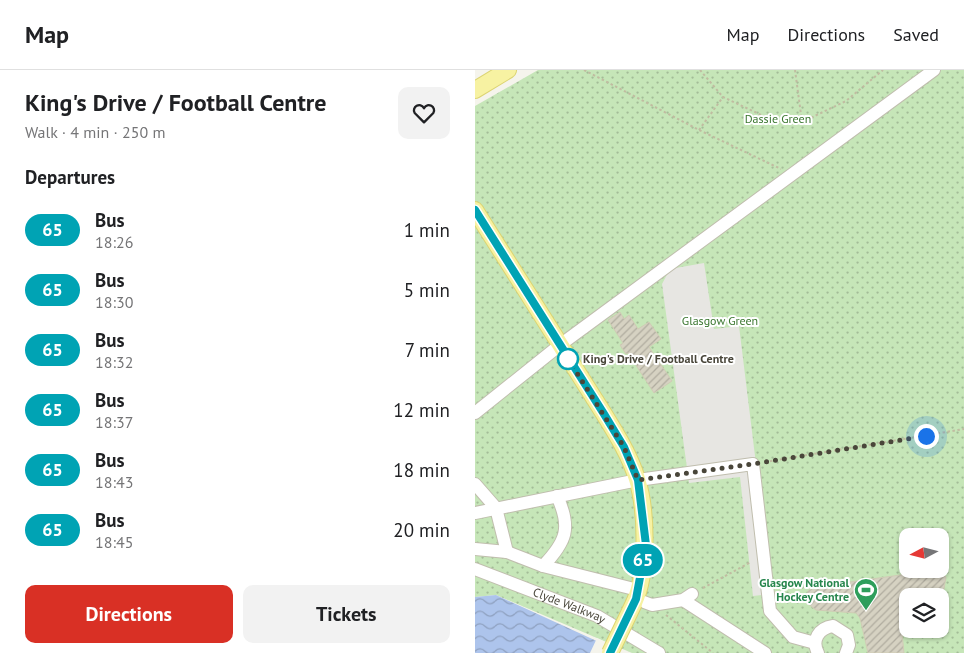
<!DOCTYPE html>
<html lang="en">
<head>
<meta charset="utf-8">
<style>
  :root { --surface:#fff; --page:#f2f2f2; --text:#202124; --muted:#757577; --line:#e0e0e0; --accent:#d93025 }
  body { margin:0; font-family:"PT Sans",sans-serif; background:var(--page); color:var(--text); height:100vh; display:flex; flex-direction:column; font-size:19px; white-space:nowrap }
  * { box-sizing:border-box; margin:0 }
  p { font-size:16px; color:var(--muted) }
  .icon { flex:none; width:28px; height:28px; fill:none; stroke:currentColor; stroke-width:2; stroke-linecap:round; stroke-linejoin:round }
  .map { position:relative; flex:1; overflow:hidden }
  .side { display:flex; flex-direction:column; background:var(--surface); width:475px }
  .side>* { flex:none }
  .badge { padding:0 10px; border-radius:16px; font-size:18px; line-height:32px }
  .needle { width:32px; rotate:263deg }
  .fabs { position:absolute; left:424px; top:458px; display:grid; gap:10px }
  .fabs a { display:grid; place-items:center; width:50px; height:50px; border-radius:10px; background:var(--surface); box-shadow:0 1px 4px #0004; font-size:25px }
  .you { position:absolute; width:25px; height:25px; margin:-12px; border:4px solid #fff; border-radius:50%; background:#1a73e8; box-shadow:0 0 0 8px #1a73e833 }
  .map>.badge { position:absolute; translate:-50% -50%; box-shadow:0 0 0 2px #fff }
  h2 { padding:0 25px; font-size:19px; line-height:45px }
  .round { display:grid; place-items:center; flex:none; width:52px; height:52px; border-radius:10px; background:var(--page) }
  .summary { display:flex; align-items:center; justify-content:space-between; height:85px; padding:0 25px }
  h1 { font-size:24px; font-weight:800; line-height:38px }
  .cta { display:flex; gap:10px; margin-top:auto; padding:10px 25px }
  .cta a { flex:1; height:58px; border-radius:10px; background:var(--accent); color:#fff; font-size:20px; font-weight:800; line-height:58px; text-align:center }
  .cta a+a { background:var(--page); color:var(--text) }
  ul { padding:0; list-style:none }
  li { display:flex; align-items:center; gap:15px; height:60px; padding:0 25px }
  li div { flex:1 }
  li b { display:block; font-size:19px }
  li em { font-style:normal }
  li .badge { min-width:55px; font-weight:700; text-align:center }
  header { display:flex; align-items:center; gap:30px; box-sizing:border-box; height:70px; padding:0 25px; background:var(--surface); border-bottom:1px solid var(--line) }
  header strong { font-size:24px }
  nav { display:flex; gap:28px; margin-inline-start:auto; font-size:18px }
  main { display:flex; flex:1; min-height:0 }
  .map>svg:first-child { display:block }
  .park { fill:url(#park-dots); fill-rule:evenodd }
  .parking { fill:#e7e6e2 }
  .water { fill:url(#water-waves) }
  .pier { fill:#f5f4ec }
  .building { fill:url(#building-hatch); stroke:#d0ccb5 }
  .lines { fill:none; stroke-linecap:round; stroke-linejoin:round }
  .minor-casing { stroke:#c0beae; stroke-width:14 }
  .major-casing { stroke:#dcd472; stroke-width:18 }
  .path { stroke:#c0bca1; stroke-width:2; stroke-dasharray:2.5 2.5; stroke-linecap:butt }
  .minor { stroke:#fff; stroke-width:12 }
  .major { stroke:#f7f2a2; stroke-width:16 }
  .major-bridge-casing { stroke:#dcd472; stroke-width:18; stroke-linecap:butt }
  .major-bridge { stroke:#f7f2a2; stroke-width:16 }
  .line-casing { stroke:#fff; stroke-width:11 }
  .line { stroke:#00a3b4; stroke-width:8 }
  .walk { stroke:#49463a; stroke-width:5; stroke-dasharray:0 9 }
  .stop-dot { fill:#fff; stroke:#00a3b4; stroke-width:2.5 }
  .labels { text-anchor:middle; stroke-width:4; stroke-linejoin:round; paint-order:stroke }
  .park-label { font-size:12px; fill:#3b7730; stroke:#fff }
  .stop-label { font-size:12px; font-weight:bold; fill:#49463a; stroke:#fff; text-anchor:start }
  .leisure-label { font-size:12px; font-weight:bold; fill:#27864d; stroke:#fff; text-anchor:end }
  .street-label { font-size:12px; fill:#49463a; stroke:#fff }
</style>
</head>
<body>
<header>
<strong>Map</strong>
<nav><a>Map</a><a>Directions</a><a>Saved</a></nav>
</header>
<main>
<section class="side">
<div class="summary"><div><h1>King's Drive / Football Centre</h1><p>Walk · 4 min · 250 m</p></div><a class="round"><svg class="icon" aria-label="heart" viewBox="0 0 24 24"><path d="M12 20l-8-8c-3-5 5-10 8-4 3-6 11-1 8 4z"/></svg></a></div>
<h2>Departures</h2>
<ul>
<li><span class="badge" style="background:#00a3b4;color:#fff">65</span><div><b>Bus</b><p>18:26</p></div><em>1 min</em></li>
<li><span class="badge" style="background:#00a3b4;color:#fff">65</span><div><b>Bus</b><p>18:30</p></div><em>5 min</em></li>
<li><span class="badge" style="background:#00a3b4;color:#fff">65</span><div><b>Bus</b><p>18:32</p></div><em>7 min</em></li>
<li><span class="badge" style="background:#00a3b4;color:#fff">65</span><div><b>Bus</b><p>18:37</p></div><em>12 min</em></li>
<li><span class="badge" style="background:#00a3b4;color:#fff">65</span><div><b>Bus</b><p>18:43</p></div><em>18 min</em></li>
<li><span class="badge" style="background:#00a3b4;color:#fff">65</span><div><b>Bus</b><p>18:45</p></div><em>20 min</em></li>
</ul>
<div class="cta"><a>Directions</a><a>Tickets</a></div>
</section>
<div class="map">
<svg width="489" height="583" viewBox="0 0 489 583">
  <defs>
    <pattern id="park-dots" width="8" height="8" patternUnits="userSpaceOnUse" patternTransform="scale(1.25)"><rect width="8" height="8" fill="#c6e6b8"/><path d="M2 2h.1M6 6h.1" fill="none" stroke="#a3bc97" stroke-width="1.8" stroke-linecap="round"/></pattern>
    <pattern id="water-waves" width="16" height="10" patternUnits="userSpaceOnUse" patternTransform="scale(1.25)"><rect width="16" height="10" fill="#adc4ec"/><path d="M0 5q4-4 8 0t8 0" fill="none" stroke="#8fa1c0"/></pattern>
    <pattern id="building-hatch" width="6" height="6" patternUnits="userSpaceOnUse" patternTransform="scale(1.25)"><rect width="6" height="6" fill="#d6d2c2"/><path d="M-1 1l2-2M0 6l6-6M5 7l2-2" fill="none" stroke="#b0ac9f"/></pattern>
  </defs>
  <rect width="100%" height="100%" fill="#f5f4ec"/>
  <!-- park -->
  <path class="park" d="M63 0H489V583H157L21 525 0 527V36ZM432 466H465V499H432ZM432 526H465V559H432Z"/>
  <!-- parking -->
  <path class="parking" d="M229 193 239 259 264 256 297 524 278 526 265 407 214 413 187 214 195 199Z"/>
  <!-- water -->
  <path class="water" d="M21 525 148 583H0V527Z"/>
  <!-- pier -->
  <path class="pier" d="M122 568 149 581 151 583H115Z"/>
  <!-- building -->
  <path class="building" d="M145 242 149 249 154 245 163 259 174 252 186 269 174 277 197 311 179 323 153 283 151 284 145 275 148 273 133 250Z
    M461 500 471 507 469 519 454 526H432V535L428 537 425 543 429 583H393L385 548 381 543 341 540 332 533 333 521 339 517Z"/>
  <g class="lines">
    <!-- minor casing -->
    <g class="minor-casing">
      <g id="minor">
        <path d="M0 343 85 275 459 0"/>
        <path d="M0 414 21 438 32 482"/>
        <path d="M0 443 163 410 278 394 295 541 318 567 340 573"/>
        <path d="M0 479 32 482 68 496 163 520"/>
        <path d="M68 496C91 472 97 458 82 426"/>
        <path id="s1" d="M0 499 122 546 184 583"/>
        <path d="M161 529 177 535 208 530 217 524"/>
        <path d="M208 530 290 583"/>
        <path d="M343 583C336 570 344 558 358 556L372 565 374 575 371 583"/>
      </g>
    </g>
    <!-- major casing -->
    <g class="major-casing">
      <path id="major" d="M0 20 33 0
        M0 140 129 344C142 365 155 386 162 409 172 442 173 502 159 533"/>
    </g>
    <!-- path -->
    <path class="path" d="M109 0 224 60 306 99
      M225 0 248 27 299 51 327 52 371 31 408 0
      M320 0 327 52
      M224 60 248 27
      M290 392 489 359
      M228 518 276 492
      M191 545 238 583"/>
    <!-- minor -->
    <use href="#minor" class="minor"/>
    <!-- major -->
    <use href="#major" class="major"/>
    <!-- major-bridge casing -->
    <g class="major-bridge-casing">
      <path id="major-bridge" d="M135 583 159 533"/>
    </g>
    <!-- major-bridge -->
    <use href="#major-bridge" class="major-bridge"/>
  </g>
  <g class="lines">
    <!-- line casing -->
    <g class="line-casing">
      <path id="line" d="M0 140 129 344 149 377 163 410 171 475 161 529 135 583"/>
    </g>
    <!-- line -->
    <use href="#line" class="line"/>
    <!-- walk -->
    <path class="walk" d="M93 289 149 377 163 410 278 394 451 366"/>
  </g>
  <!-- icons -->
  <defs>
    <g id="stadium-pin" transform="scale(1.25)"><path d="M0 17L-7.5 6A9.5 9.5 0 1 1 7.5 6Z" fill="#2e9e5b" stroke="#fff"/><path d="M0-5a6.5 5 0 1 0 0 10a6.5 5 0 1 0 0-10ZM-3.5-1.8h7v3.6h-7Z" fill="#fff"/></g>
  </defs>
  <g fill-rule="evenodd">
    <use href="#stadium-pin" x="391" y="520"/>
  </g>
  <!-- markers -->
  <circle class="stop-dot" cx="93" cy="289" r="10"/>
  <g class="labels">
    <!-- park labels -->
    <g class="park-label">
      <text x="303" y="53">Dassie Green</text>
      <text x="245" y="255">Glasgow Green</text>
    </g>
    <!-- stop labels -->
    <g class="stop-label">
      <text x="108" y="293">King's Drive / Football Centre</text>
    </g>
    <!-- leisure labels -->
    <g class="leisure-label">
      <text x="374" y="517">Glasgow National<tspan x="374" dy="14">Hockey Centre</tspan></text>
    </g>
    <!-- street labels -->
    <g class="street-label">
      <text dy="4" stroke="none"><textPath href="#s1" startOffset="101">Clyde Walkway</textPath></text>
    </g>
  </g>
</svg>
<div class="fabs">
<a><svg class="needle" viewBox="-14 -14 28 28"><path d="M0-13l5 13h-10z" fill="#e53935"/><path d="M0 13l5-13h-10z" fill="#757577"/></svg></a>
<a><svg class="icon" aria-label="layers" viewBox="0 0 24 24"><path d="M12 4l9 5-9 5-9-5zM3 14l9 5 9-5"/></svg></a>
</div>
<div class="you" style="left:451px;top:366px"></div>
<b class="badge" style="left:168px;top:490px;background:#00a3b4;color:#fff">65</b>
</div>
</main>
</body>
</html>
